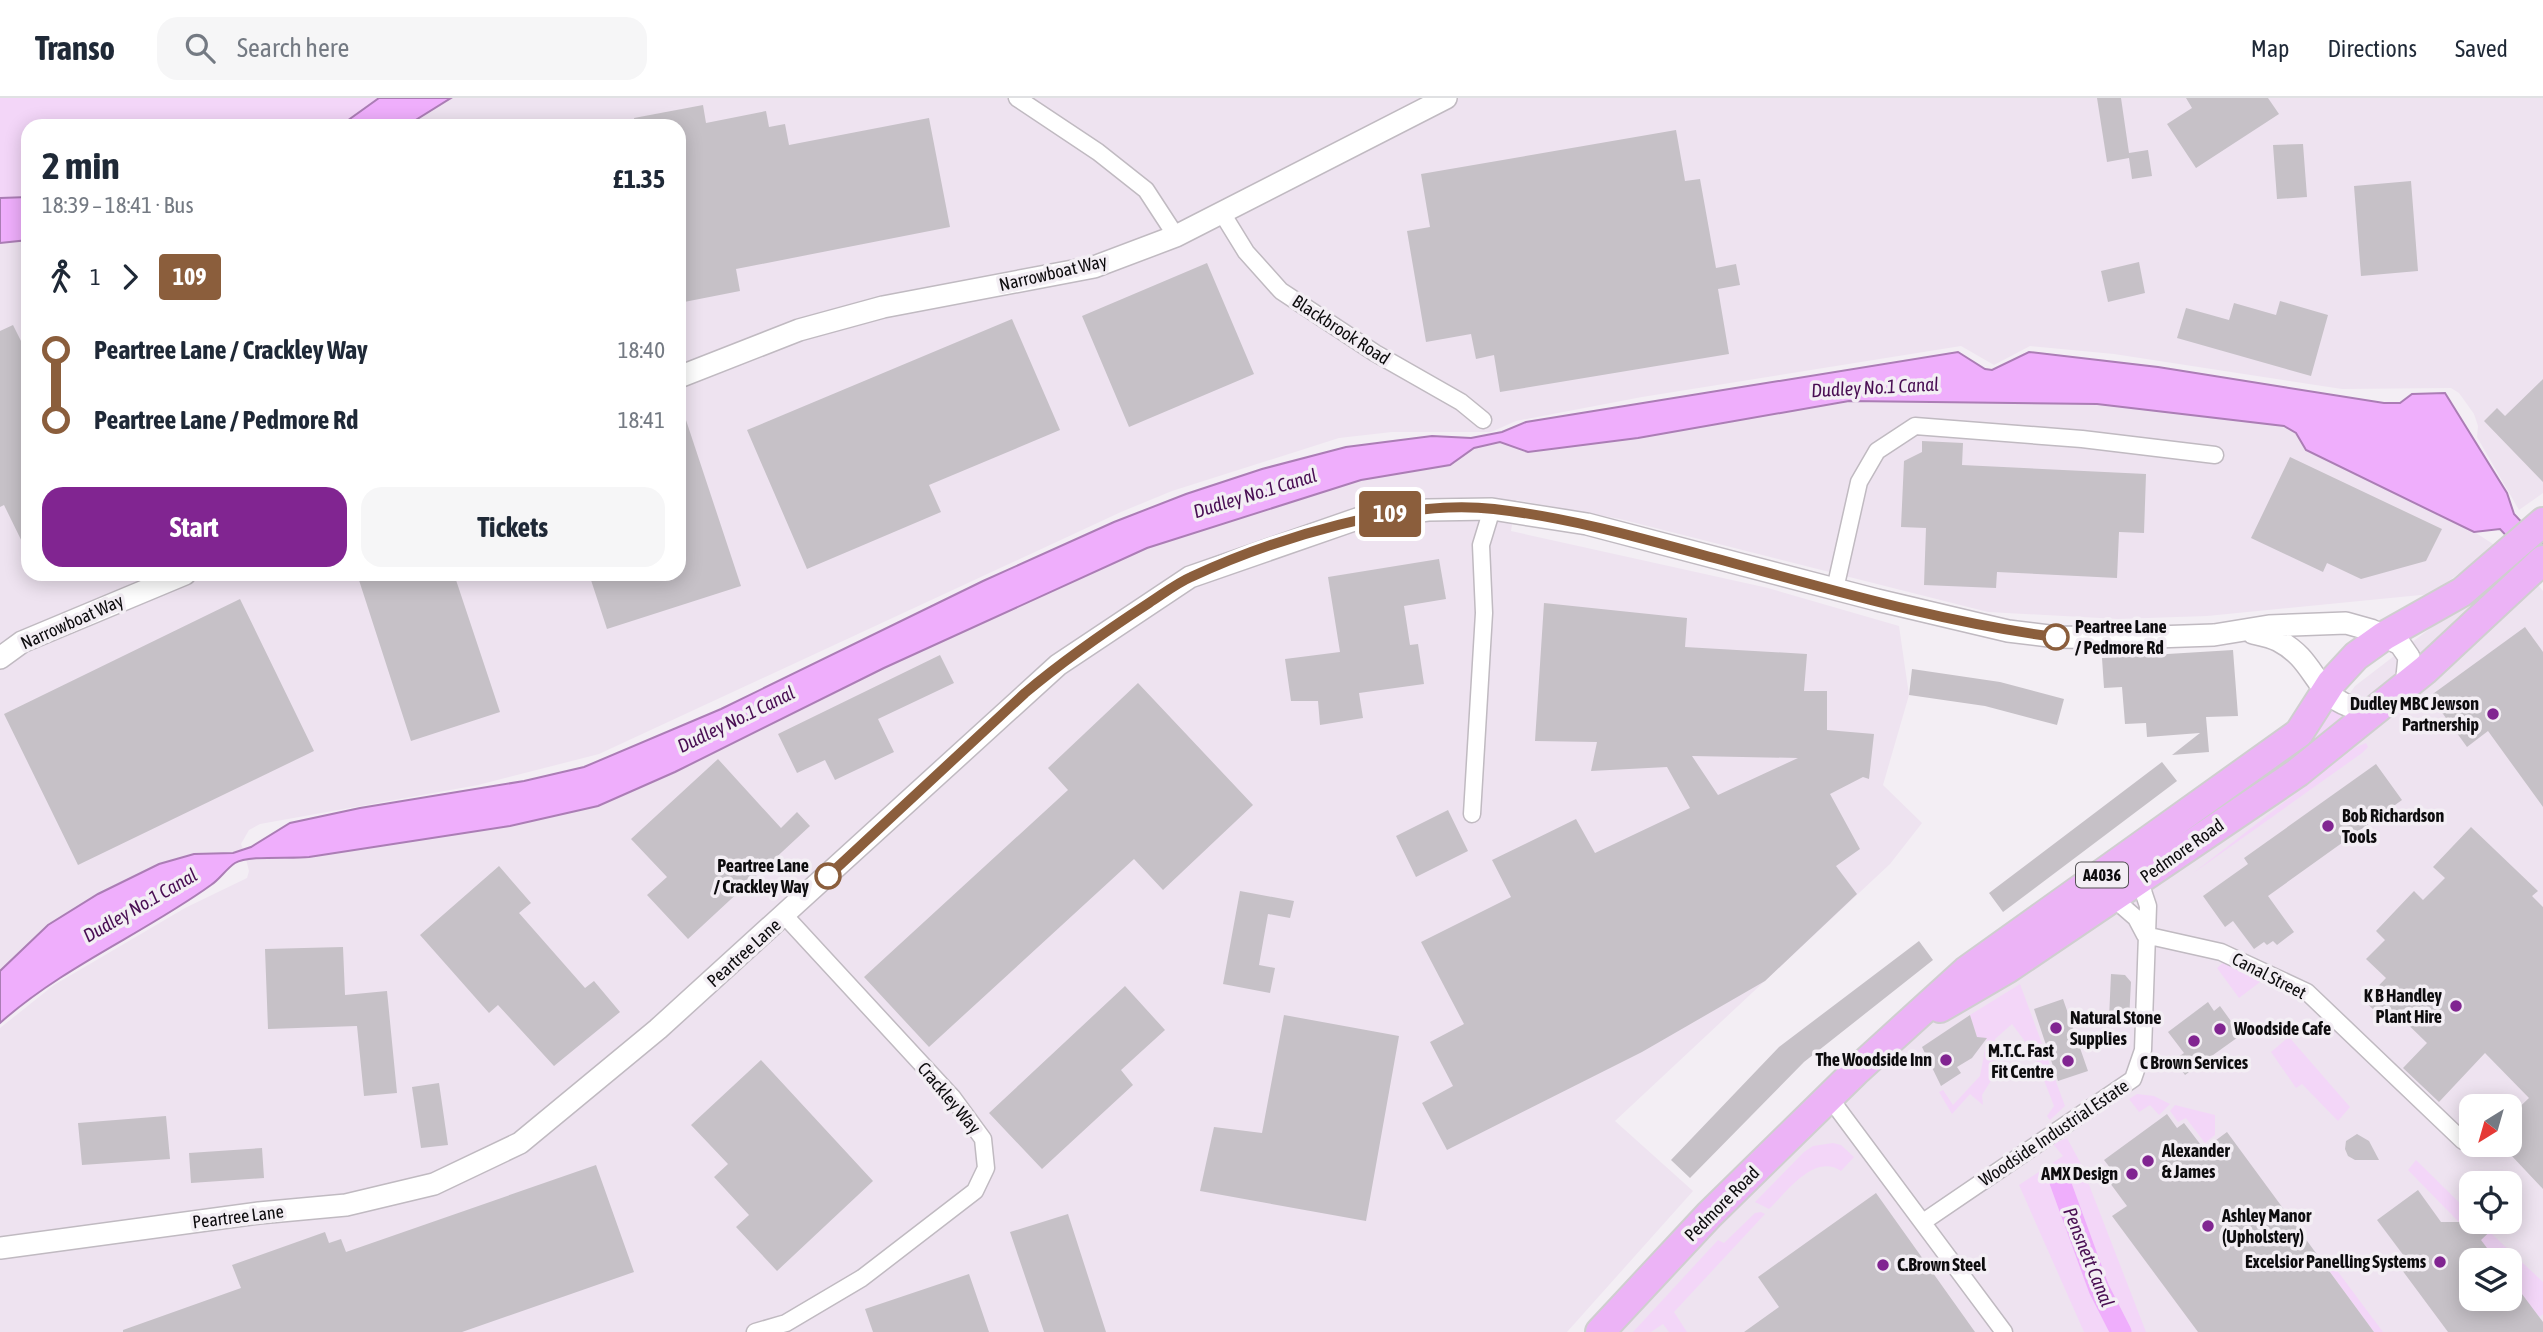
<!DOCTYPE html>
<html lang="en">
<head>
<meta charset="utf-8">
<style>
  :root { --surface:#fff; --page:#f6f6f7; --text:#1f2937; --muted:#747a83; --line:#e0e1e3; --accent:#812591 }
  body { margin:0; font-family:"Asap Condensed",sans-serif; background:var(--page); color:var(--text); height:100vh; display:flex; flex-direction:column; font-size:26px; white-space:nowrap }
  * { box-sizing:border-box; margin:0 }
  p { font-size:23px; color:var(--muted) }
  .icon { flex:none; width:38px; height:38px; fill:none; stroke:currentColor; stroke-width:2; stroke-linecap:round; stroke-linejoin:round }
  .map { position:relative; flex:1; overflow:hidden }
  .panel { position:absolute; left:21px; top:21px; width:665px; height:462px; display:flex; flex-direction:column; background:var(--surface); border-radius:21px; box-shadow:0 4px 18px #0003 }
  .panel>* { flex:none }
  .badge { padding:0 14px; border-radius:5px; font-size:24px; line-height:46px }
  .needle { width:46px; rotate:217deg }
  .fabs { position:absolute; left:2459px; top:996px; display:grid; gap:14px }
  .fabs a { display:grid; place-items:center; width:63px; height:63px; border-radius:14px; background:var(--surface); box-shadow:0 4px 18px #0003; font-size:35px }
  .map>.badge { position:absolute; translate:-50% -50%; box-shadow:0 0 0 4px #fff }
  .legs { display:flex; align-items:center; gap:10px; height:77px; padding:0 21px; font-size:23px }
  .legs p { margin-inline-start:auto }
  .overview { display:flex; align-items:center; justify-content:space-between; height:119px; padding:0 21px }
  h1 { font-size:38px; font-weight:700; line-height:52px }
  .button { display:flex; gap:14px; margin-top:auto; padding:14px 21px }
  .button a { flex:1; height:80px; border-radius:21px; background:var(--accent); color:#fff; font-size:28px; font-weight:700; line-height:80px; text-align:center }
  .button a+a { background:var(--page); color:var(--text) }
  ul { padding:0 21px; list-style:none }
  li { display:flex; align-items:center; gap:24px; height:70px; font-size:26px }
  li i { display:grid; place-items:center; width:10px; height:100%; margin:0 9px; background:currentColor }
  li i::after { content:''; width:18px; height:18px; margin:-9px; border:5px solid; border-radius:50%; background:var(--surface) }
  li p { margin-inline-start:auto }
  li:first-child i { background:linear-gradient(#0000 50%,currentColor 0) }
  li:last-child i { background:linear-gradient(currentColor 50%,#0000 0) }
  header { display:flex; align-items:center; gap:42px; box-sizing:border-box; height:98px; padding:0 35px; background:var(--surface); border-bottom:2px solid var(--line) }
  header strong { font-size:33px }
  nav { display:flex; gap:38px; margin-inline-start:auto; font-size:24px }
  .search { width:490px; height:63px; background:var(--page); display:flex; align-items:center; gap:18px; box-sizing:border-box; padding:0 24px; border-radius:21px; color:var(--muted); font-size:26px }
  .map>svg:first-child { display:block }
  .built { fill:#eee3f0; fill-rule:evenodd }
  .green { fill:#f3d6f8 }
  .water { fill:#efaefc; stroke:#ab7db5; stroke-width:2 }
  .lines { fill:none; stroke-linecap:round; stroke-linejoin:round }
  .canal { stroke:#efaefc; stroke-width:21 }
  .building { fill:#c6c1c7; fill-rule:evenodd }
  .minor-casing { stroke:#c0bac1; stroke-width:19 }
  .tertiary-casing { stroke:#c0bac1; stroke-width:24 }
  .trunk-casing { stroke:#cfcecf; stroke-width:32 }
  .minor { stroke:#fff; stroke-width:16 }
  .tertiary { stroke:#fff; stroke-width:21 }
  .trunk { stroke:#ecb3f6; stroke-width:28 }
  .line-1-casing { stroke:#fff; stroke-width:16 }
  .line-1 { stroke:#8b5e3c; stroke-width:10 }
  .stop-1-dot { fill:#fff; stroke:#8b5e3c; stroke-width:3.5 }
  .poi-dot { fill:#812591; stroke:#f3eef4; stroke-width:2.5 }
  .labels { text-anchor:middle; stroke-width:7; stroke-linejoin:round; paint-order:stroke }
  .shield { fill:#f3eef4; stroke:#525053; stroke-width:2 }
  .shield-label { font-size:16px; font-weight:bold; fill:#0d0c0e }
  .street-label { font-size:18px; fill:#0d0c0e; stroke:#f3eef4 }
  .stop-label { font-size:18px; font-weight:bold; fill:#0d0c0e; stroke:#f3eef4; text-anchor:start }
  .poi-label { font-size:18px; font-weight:bold; fill:#0d0c0e; stroke:#f3eef4; text-anchor:end }
  .water-label { font-size:19px; font-style:italic; fill:#490e53; stroke:#f3eef4 }
</style>
</head>
<body>
<header>
<strong>Transo</strong>
<div class="search"><svg class="icon" aria-label="search" viewBox="0 0 24 24"><circle cx="10" cy="10" r="6"/><path d="M15 15l6 6"/></svg>Search here</div>
<nav><a>Map</a><a>Directions</a><a>Saved</a></nav>
</header>
<div class="map">
<svg width="2543" height="1234" viewBox="0 0 2543 1234">
  <rect width="100%" height="100%" fill="#f3eef4"/>
  <!-- built -->
  <path class="built" d="M415 0H2543V395L2519 412 2477 339 2478 328 2474 316 2459 295 2451 290 2342 291 2114 256 2030 248 1994 267 1961 248 1642 299 1516 323 1491 334H1392L1339 340 1172 393 1121 414 599 656 478 687 260 726 249 732 241 746 245 756 573 694 973 508 1352 366 1831 288 2283 309 2496 448 2431 496 2207 518 2118 521 1988 514 1620 421 1516 402 1511 433 1768 490 1899 528 1909 597 1883 687 1922 725 1890 766 1615 1023 1693 1093 1567 1234H0V930L54 887 185 810 247 780 249 773 245 757 0 901V123L28 120V476H679V28H376Z
    M2518 463 2543 493V1234H1599L1859 969 2332 621 2355 588ZM2471 1008H2510V1046H2471ZM2471 1085H2510V1124H2471ZM2471 1162H2510V1200H2471Z"/>
  <!-- green -->
  <path class="green" d="M0 0H379L340 28H28V99L0 100Z
    M2329 610 2344 620 2333 634 2228 711 2131 768Z
    M2366 645 2368 649 2362 655 2192 776 2354 650Z
    M2224 864 2260 884 2239 900 2217 870Z
    M2020 886 2065 1008 2050 1022 2047 1018 2054 1008 2033 954 2012 926 1995 941 1992 981 1982 997 1983 1007 1970 996 1952 1016 1939 994 1943 992 1953 1007 1980 978 1987 941 1977 939 1970 917Z
    M2289 939 2350 1009 2338 1023 2302 986 2296 990 2271 954Z
    M2137 996 2154 998 2170 1006 2159 1017 2150 1007 2139 1014 2129 1001Z
    M2175 1007 2215 1017V1037L2205 1045 2186 1020 2178 1024 2170 1013Z
    M2067 1040 2081 1066 2146 1234H2084L2019 1087 2063 1058 2053 1046Z
    M1833 1045 1841 1047 1854 1059 1841 1073C1814 1055 1787 1094 1769 1111L1755 1104 1804 1054 1813 1048Z
    M2416 1062 2471 1116V1124H2479L2543 1184V1216L2539 1219 2510 1180V1162H2496L2408 1072Z
    M1761 1114 1765 1116 1674 1214 1687 1234H1669L1663 1226 1651 1234H1633L1718 1142 1724 1145 1755 1115Z
    M2330 1163 2383 1234H2374L2325 1167Z"/>
  <!-- water -->
  <path class="water" d="M379 0H451L406 28H340Z
    M28 99V142L0 145V100Z
    M1958 254 1985 271 1992 272 2029 254 2158 269 2384 305H2400L2412 296 2445 295 2507 395 2514 416 2543 447V477L2500 431 2474 434 2306 352 2296 335 2284 328 2097 306 1849 303 1638 340 1528 354 1500 344 1474 350 1450 367 1361 382 1147 450 884 570 675 674 598 708 510 728 309 759C291 761 248 757 235 765 226 771 220 781 211 787 143 836 64 868 0 925V873L48 827 98 796 159 766 194 756 233 755 251 749 290 725 360 710 524 683 584 669 721 611 983 483 1114 424 1186 396 1262 371 1346 349 1432 338 1471 340 1502 334 1526 324Z"/>
  <g class="lines">
    <!-- canal -->
    <path class="canal" d="M2060 1084 2099 1191 2121 1234"/>
  </g>
  <!-- building -->
  <path class="building" d="M2097 0H2121L2129 55 2148 52 2152 78 2132 81 2129 60 2107 64Z
    M2186 0H2268L2279 16 2196 70 2167 26 2192 10Z
    M703 7 706 25 766 13 769 29 785 26 789 47 929 20 950 129 736 171 740 193 679 205V28H635L634 20Z
    M1676 32 1685 83 1700 81 1716 170 1736 166 1740 187 1718 191 1729 256 1500 294 1494 257 1476 261 1471 236 1426 244 1407 133 1430 129 1421 76Z
    M2303 46 2307 99 2277 101 2273 47Z
    M2411 83 2418 173 2361 178 2354 88Z
    M2139 164 2145 195 2108 204 2101 173Z
    M1207 165 1254 276 1129 329 1082 218Z
    M2280 203 2328 217 2311 278 2177 240 2186 210 2229 222 2234 205 2276 217Z
    M1012 221 1060 332 929 387 941 414 807 471 747 332Z
    M13 227 28 257V456L4 407 0 409V233Z
    M2543 281V384L2484 323 2497 310 2505 318Z
    M679 310H682L741 488 607 531 589 476H679Z
    M1922 343 1963 345 1962 367 2146 376 2144 435 2119 434 2117 480 1997 474 1996 490 1924 487 1926 430 1901 429 1904 363 1922 354Z
    M2290 359 2442 431 2426 463 2361 481 2327 465 2323 474 2251 440Z
    M1439 461 1446 501 1404 508 1410 547 1418 546 1424 586 1359 595 1363 620 1320 627 1318 603H1291L1285 561 1340 554 1328 479Z
    M357 476H454L500 614 411 643Z
    M240 501 314 653 78 767 4 616Z
    M1544 505 1687 520 1685 549 1807 556 1804 593H1827V632L1874 636 1869 681 1863 679 1830 696 1860 751 1836 768 1857 796 1765 883 1642 954 1447 1052 1422 1005 1453 988 1430 944 1464 926 1421 844 1511 799 1492 762 1576 721 1595 755 1690 710 1667 669 1591 673 1597 644 1535 643ZM1692 658 1798 660 1718 697Z
    M2525 529 2543 554V709L2488 633 2467 649 2430 598Z
    M2233 552 2238 618 2206 619 2209 654 2172 657 2200 635 2147 639 2146 625 2125 626 2122 589 2104 590 2102 560Z
    M940 557 954 585 878 621 894 654 835 682 825 662 797 675 778 636Z
    M1912 571 2000 584 2064 601 2057 627 1985 608 1909 597Z
    M1138 585 1253 707 1163 792 1134 761 929 949 864 879 1068 692 1048 670Z
    M718 661 781 730 797 714 810 728 688 841 647 797 667 779 631 741Z
    M2162 664 2177 683 2003 814 1989 795Z
    M2376 666 2402 702 2268 798 2294 834 2277 847 2273 843 2267 847 2264 844 2254 851 2233 823 2225 829 2203 798 2248 766 2244 760Z
    M1448 712 1468 753 1416 779 1396 738Z
    M2471 729 2538 793 2532 798 2543 809V1091L2510 1056V1018L2529 1000 2485 955 2439 1004 2403 970 2427 945 2393 912 2384 921 2364 903 2386 880 2366 861 2385 842 2376 833 2414 793 2423 802 2445 780 2433 769Z
    M499 768 531 805 519 815 585 890 594 883 620 914 554 968 498 907 489 915 420 837Z
    M1240 793 1294 803 1290 820 1268 816 1259 867 1275 870 1270 895 1223 886Z
    M1919 843 1933 862 1804 964 1690 1080 1671 1062 1779 949Z
    M343 849 345 897 387 893 397 995 364 998 357 928 268 931 265 851Z
    M2111 876 2125 877 2131 884 2129 922 2109 921Z
    M1125 888 1165 932 1121 972 1133 987 1042 1071 989 1015Z
    M2063 901 2088 973 2058 983 2034 911Z
    M2208 904 2214 913 2220 908 2241 937 2185 977 2174 962 2184 955 2168 934Z
    M1284 917 1399 938 1366 1123 1200 1093 1214 1029 1262 1035Z
    M1970 917 1977 939 1987 940 1972 960 1957 969 1961 975 1941 988 1922 949Z
    M761 962 873 1083 777 1173 736 1129 749 1117 714 1079 728 1066 691 1027Z
    M439 985 448 1047 421 1050 412 989Z
    M2167 1016 2177 1030 2184 1025 2204 1051 2227 1034 2374 1234H2198L2112 1118 2127 1108 2107 1081 2115 1076 2104 1062Z
    M166 1018 170 1061 82 1067 78 1025Z
    M2357 1036 2369 1043 2379 1062H2355L2348 1058 2345 1051 2346 1043Z
    M262 1050 264 1080 191 1085 189 1055Z
    M596 1067 634 1174 462 1234H123V1232L241 1190 232 1167 325 1134 329 1145 341 1141 346 1154Z
    M2418 1092 2441 1124H2500L2481 1142 2496 1162H2471V1200H2510V1180L2543 1224V1234H2448L2402 1172 2410 1166 2377 1122Z
    M1876 1095 1975 1234H1744L1779 1209 1758 1179Z
    M1068 1116 1106 1234H1044L1010 1134Z
    M969 1176 989 1234H873L865 1211Z"/>
  <g class="lines">
    <!-- minor casing -->
    <g class="minor-casing">
      <path id="minor" d="M1017 0 1098 54 1146 92 1176 138
        M1222 115 1246 154 1281 193 1375 255 1461 304 1483 322
        M1835 491 1859 384 1877 353 1915 328 2082 341 2215 357
        M1472 716 1484 515 1481 447 1492 411
        M2111 794 2113 800 2136 820 2145 837
        M2145 837 2221 854 2307 894 2463 1043
        M1829 999 2004 1234
        M1923 1124 2133 981 2143 952 2148 808 2143 793 2130 781
        M755 1234 786 1225 862 1180 975 1093 986 1070 983 1041 953 1000 785 818"/>
    </g>
    <!-- tertiary casing -->
    <g class="tertiary-casing">
      <path id="tertiary" d="M679 279 799 232 883 209 1094 169 1176 138 1446 0
        M2253 535C2262 537 2272 539 2279 543 2323 566 2311 609 2376 613
        M0 560 22 544 185 476
        M0 1150 259 1115 346 1107 434 1086 520 1045 658 931 1058 567 1190 479 1357 421 1428 412 1492 411 1587 426 1877 502 2008 533 2057 539 2126 540 2214 537 2269 528 2346 525 2371 532 2400 546 2409 559 2406 588"/>
    </g>
    <!-- trunk casing -->
    <g class="trunk-casing">
      <path id="trunk" d="M1940 910 2007 871 2297 675 2425 572 2543 462
        M1600 1234 1709 1117 1855 974 1966 873 2299 635 2331 585 2356 558 2384 538 2462 494 2543 424"/>
    </g>
    <!-- minor -->
    <use href="#minor" class="minor"/>
    <!-- tertiary -->
    <use href="#tertiary" class="tertiary"/>
    <!-- trunk -->
    <use href="#trunk" class="trunk"/>
  </g>
  <g class="lines">
    <!-- line-1 casing -->
    <g class="line-1-casing">
      <path id="line-1" d="M828 778 1025 595C1064 562 1106 533 1149 505 1163 496 1177 485 1191 479 1273 441 1404 400 1494 411 1565 419 1634 438 1703 457 1819 488 1937 524 2056 539"/>
    </g>
    <!-- line-1 -->
    <use href="#line-1" class="line-1"/>
  </g>
  <!-- markers -->
  <g class="stop-1-dot">
    <circle cx="2056" cy="539" r="12"/>
    <circle cx="828" cy="778" r="12"/>
  </g>
  <g class="poi-dot">
    <circle cx="2493" cy="616" r="7"/>
    <circle cx="2328" cy="728" r="7"/>
    <circle cx="2456" cy="908" r="7"/>
    <circle cx="2056" cy="930" r="7"/>
    <circle cx="2220" cy="931" r="7"/>
    <circle cx="2194" cy="943" r="7"/>
    <circle cx="1946" cy="962" r="7"/>
    <circle cx="2068" cy="963" r="7"/>
    <circle cx="2148" cy="1063" r="7"/>
    <circle cx="2132" cy="1076" r="7"/>
    <circle cx="2208" cy="1128" r="7"/>
    <circle cx="2440" cy="1164" r="7"/>
    <circle cx="1883" cy="1167" r="7"/>
  </g>
  <g class="labels">
    <!-- shield labels -->
    <rect class="shield" x="2076" y="764.5" width="52" height="25" rx="5"/>
    <g class="shield-label">
      <text x="2102" y="783">A4036</text>
    </g>
    <!-- street labels -->
    <g class="street-label">
      <text transform="translate(1053 175) rotate(-13)" y="6">Narrowboat Way</text>
      <text transform="translate(1341 232) rotate(33)" y="6">Blackbrook Road</text>
      <text transform="translate(72 524) rotate(-24)" y="6">Narrowboat Way</text>
      <text transform="translate(2182 753) rotate(-35)" y="6">Pedmore Road</text>
      <text transform="translate(744 855) rotate(-42)" y="6">Peartree Lane</text>
      <text transform="translate(2269 878) rotate(27)" y="6">Canal Street</text>
      <text transform="translate(949 1000) rotate(50)" y="6">Crackley Way</text>
      <text transform="translate(2054 1035) rotate(-34)" y="6">Woodside Industrial Estate</text>
      <text transform="translate(1722 1106) rotate(-45)" y="6">Pedmore Road</text>
      <text transform="translate(238 1119) rotate(-7)" y="6">Peartree Lane</text>
    </g>
    <!-- stop labels -->
    <g class="stop-label">
      <text x="2075" y="535">Peartree Lane<tspan x="2075" dy="21">/ Pedmore Rd</tspan></text>
      <text x="809" y="774" text-anchor="end">Peartree Lane<tspan x="809" dy="21">/ Crackley Way</tspan></text>
    </g>
    <!-- poi labels -->
    <g class="poi-label">
      <text x="2479" y="612">Dudley MBC Jewson<tspan x="2479" dy="21">Partnership</tspan></text>
      <text x="2342" y="724" text-anchor="start">Bob Richardson<tspan x="2342" dy="21">Tools</tspan></text>
      <text x="2442" y="904">K B Handley<tspan x="2442" dy="21">Plant Hire</tspan></text>
      <text x="2070" y="926" text-anchor="start">Natural Stone<tspan x="2070" dy="21">Supplies</tspan></text>
      <text x="2234" y="937" text-anchor="start">Woodside Cafe</text>
      <text x="2054" y="959">M.T.C. Fast<tspan x="2054" dy="21">Fit Centre</tspan></text>
      <text x="1932" y="968">The Woodside Inn</text>
      <text x="2194" y="971" text-anchor="middle">C Brown Services</text>
      <text x="2162" y="1059" text-anchor="start">Alexander<tspan x="2162" dy="21">&amp; James</tspan></text>
      <text x="2118" y="1082">AMX Design</text>
      <text x="2222" y="1124" text-anchor="start">Ashley Manor<tspan x="2222" dy="21">(Upholstery)</tspan></text>
      <text x="2426" y="1170">Excelsior Panelling Systems</text>
      <text x="1897" y="1173" text-anchor="start">C.Brown Steel</text>
    </g>
    <!-- water labels -->
    <g class="water-label">
      <text transform="translate(1875 289) rotate(-3)" y="7">Dudley No.1 Canal</text>
      <text transform="translate(1255 395) rotate(-17)" y="7">Dudley No.1 Canal</text>
      <text transform="translate(736 621) rotate(-26)" y="7">Dudley No.1 Canal</text>
      <text transform="translate(140 807) rotate(-30)" y="7">Dudley No.1 Canal</text>
      <text transform="translate(2089 1159) rotate(68)" y="7">Pensnett Canal</text>
    </g>
  </g>
</svg>
<div class="fabs">
<a><svg class="needle" viewBox="-14 -14 28 28"><path d="M0-13l5 13h-10z" fill="#e53935"/><path d="M0 13l5-13h-10z" fill="#747a83"/></svg></a>
<a><svg class="icon" aria-label="locate" viewBox="0 0 24 24"><circle cx="12" cy="12" r="6"/><path d="M12 2v4M12 18v4M2 12h4M18 12h4"/></svg></a>
<a><svg class="icon" aria-label="layers" viewBox="0 0 24 24"><path d="M12 4l9 5-9 5-9-5zM3 14l9 5 9-5"/></svg></a>
</div>
<b class="badge" style="left:1390px;top:416px;background:#8b5e3c;color:#fff">109</b>
<section class="panel">
<div class="overview"><div><h1>2 min</h1><p>18:39 – 18:41 · Bus</p></div><b>£1.35</b></div>
<div class="legs"><svg class="icon" aria-label="walk" viewBox="0 0 24 24"><circle cx="13" cy="4" r="2"/><path d="M13 8l-2 6 4 7M11 14l-3 7M7 12l3-4h3l4 4"/></svg>1<svg class="icon" aria-label="forward" viewBox="0 0 24 24"><path d="M9 5l7 7-7 7"/></svg><b class="badge" style="background:#8b5e3c;color:#fff">109</b></div>
<ul>
<li><i style="color:#8b5e3c"></i><b>Peartree Lane / Crackley Way</b><p>18:40</p></li>
<li><i style="color:#8b5e3c"></i><b>Peartree Lane / Pedmore Rd</b><p>18:41</p></li>
</ul>
<div class="button"><a>Start</a><a>Tickets</a></div>
</section>
</div>
</body>
</html>
